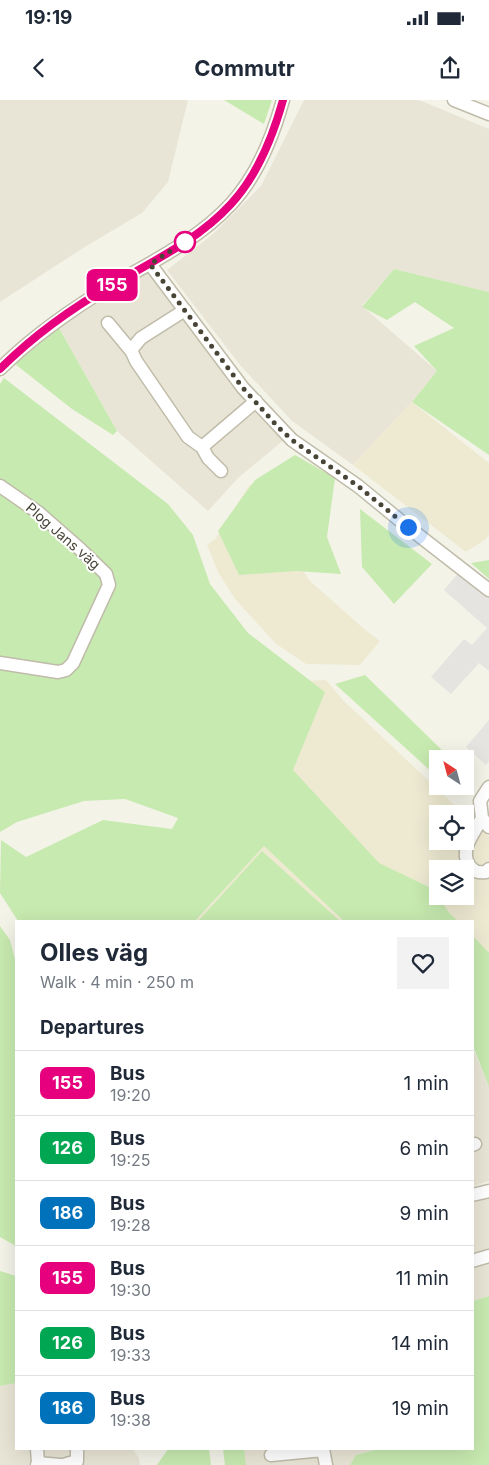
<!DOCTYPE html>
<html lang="en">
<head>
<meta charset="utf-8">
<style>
  :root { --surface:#fff; --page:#f2f2f3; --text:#1f2937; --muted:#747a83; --line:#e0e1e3 }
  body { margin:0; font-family:Inter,sans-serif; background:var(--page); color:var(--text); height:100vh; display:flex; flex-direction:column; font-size:19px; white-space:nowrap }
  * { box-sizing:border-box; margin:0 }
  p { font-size:16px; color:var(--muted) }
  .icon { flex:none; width:28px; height:28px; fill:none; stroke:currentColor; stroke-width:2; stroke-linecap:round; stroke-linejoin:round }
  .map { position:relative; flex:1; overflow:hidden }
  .details { position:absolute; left:15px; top:820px; width:459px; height:530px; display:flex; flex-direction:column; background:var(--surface); border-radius:0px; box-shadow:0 5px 20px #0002 }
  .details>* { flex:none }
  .badge { padding:0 10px; border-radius:8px; font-size:18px; line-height:32px }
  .needle { width:32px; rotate:324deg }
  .tools { position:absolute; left:429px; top:650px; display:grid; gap:10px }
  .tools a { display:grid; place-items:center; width:45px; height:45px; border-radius:0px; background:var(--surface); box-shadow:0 5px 20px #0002; font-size:25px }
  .you { position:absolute; width:25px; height:25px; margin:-12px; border:4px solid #fff; border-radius:50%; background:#1a73e8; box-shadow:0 0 0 8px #1a73e833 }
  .map>.badge { position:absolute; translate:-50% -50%; box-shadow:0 0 0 2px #fff }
  h2 { padding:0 25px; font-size:19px; line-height:45px }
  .round { display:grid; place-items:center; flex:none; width:52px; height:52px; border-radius:0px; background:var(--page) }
  .head { display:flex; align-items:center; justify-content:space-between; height:85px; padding:0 25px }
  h1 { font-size:24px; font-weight:700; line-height:38px }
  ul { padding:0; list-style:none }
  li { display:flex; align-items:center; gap:15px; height:65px; padding:0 25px; border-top:1px solid var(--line) }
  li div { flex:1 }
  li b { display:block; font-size:19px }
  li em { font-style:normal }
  li .badge { min-width:55px; font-weight:700; text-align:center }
  .status { display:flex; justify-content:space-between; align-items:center; height:35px; padding:0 25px; background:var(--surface); direction:ltr }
  .status svg { height:14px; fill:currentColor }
  header { display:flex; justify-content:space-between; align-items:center; height:65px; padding:0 25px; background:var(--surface); font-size:22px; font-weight:700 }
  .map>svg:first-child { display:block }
  .residential { fill:#e9e5d6 }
  .education { fill:#eeead2; fill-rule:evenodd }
  .green { fill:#c7eab0 }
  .parking { fill:#e6e4e0 }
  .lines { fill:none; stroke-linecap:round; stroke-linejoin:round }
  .minor-casing { stroke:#c0bcaa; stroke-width:15 }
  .minor { stroke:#fff; stroke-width:12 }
  .line-casing { stroke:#fff; stroke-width:11 }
  .line { stroke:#e6007e; stroke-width:8 }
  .walk { stroke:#484436; stroke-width:5; stroke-dasharray:0 9 }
  .stop-dot { fill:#fff; stroke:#e6007e; stroke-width:2.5 }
  .labels { text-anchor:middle; stroke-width:4; stroke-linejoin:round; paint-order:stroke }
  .street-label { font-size:14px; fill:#484436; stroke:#fff }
</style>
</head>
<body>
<div class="status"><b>19:19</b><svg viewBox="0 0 49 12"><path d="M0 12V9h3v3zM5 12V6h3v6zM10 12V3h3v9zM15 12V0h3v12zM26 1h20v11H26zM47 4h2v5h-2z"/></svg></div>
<header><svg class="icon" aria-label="back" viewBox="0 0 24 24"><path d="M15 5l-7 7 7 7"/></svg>Commutr<svg class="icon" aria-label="share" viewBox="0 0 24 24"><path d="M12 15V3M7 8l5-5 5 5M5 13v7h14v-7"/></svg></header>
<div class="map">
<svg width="489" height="1365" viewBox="0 0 489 1365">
  <rect width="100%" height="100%" fill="#f4f3e8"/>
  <!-- residential -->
  <path class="residential" d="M0 0H188L168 82 142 113 83 148 0 202Z
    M304 0H419L489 29V192L394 169 362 206 437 271 412 302 353 365 292 321 240 265 167 170 213 134 261 86Z
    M150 170 230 283 285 339 238 378 208 411 117 331 59 228Z
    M472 946 489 987V1081L473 1086Z
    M489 1097V1196L473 1201V1103Z
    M16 1283V1349H132L139 1358 140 1365H0V1286Z
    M235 1349H378L356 1355 350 1365H238Z"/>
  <!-- education -->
  <path class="education" d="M412 302 489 363V434L486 439 466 452 353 365Z
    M250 384 309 480 363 528 380 541 360 565 306 564 276 544 235 499 218 472 207 445 215 439Z
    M326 580 343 600 464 714H438V741H465V715L489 736V868L473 879 472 821H193L306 581ZM438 769H465V796H438Z"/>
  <!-- green -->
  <path class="green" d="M224 0H272L264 24Z
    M394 169 489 192V355L412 302 437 271 414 246 454 228 415 202 387 220 362 207Z
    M59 228 117 331 113 335 72 309 15 264Z
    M4 278 168 404 193 435 210 484 248 533 325 592 293 670 379 763 433 789 450 814 458 821H344L264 746 195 821H18L0 793 1 740 26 757 103 720 172 729 178 718 125 699 84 701 17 722 0 732V284Z
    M295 355 335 378 327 437 341 474 296 471 239 475 218 431 255 380Z
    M360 409 432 464 394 504 362 467Z
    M489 460V479L471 463Z
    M365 575 448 656 445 659H438L437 669 434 674 335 584Z
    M262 751 340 821H198Z
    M0 826 10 840 16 863V1146L0 1137Z
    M473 836 489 853V987L473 946Z
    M0 1171 16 1176V1283L0 1286Z
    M489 1196V1365H350L356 1355 378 1349H472L473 1201Z
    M168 1349H209L211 1365H157Z
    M223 1349H244L246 1365H225Z"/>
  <!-- parking -->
  <path class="parking" d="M462 469 489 493V571L479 563 451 594 431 577 464 539 472 545 487 528 444 490Z
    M489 620V661L486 665 466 647Z"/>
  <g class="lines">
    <!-- minor casing -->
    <g class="minor-casing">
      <path id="minor" d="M454 0 489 14
        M150 164 243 288 292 340 358 386 408 427 489 490
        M185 210 141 238 131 250 136 261 188 337 202 347 256 301
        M108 223 132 252
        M0 269C33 236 72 209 112 185 152 162 199 139 231 104 257 76 273 36 283 0
        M202 347 208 358 221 371
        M0 386 39 413 80 449 106 474 109 485 73 563 66 570 58 572 0 563
        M489 687 480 701 482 718 489 727
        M482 718C475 732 459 749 469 765 474 772 478 773 486 772L489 769
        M472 1045 475 1044
        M472 1095 489 1091
        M472 1161 489 1156
        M37 1349 38 1363 37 1365
        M323 1349 326 1365
        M271 1355 323 1350
        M38 1363 60 1365
        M63 1365 77 1361V1349"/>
    </g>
    <!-- minor -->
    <use href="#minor" class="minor"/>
  </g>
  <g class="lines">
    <!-- line casing -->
    <g class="line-casing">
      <path id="line" d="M0 269C33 236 72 208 112 185 153 161 198 140 231 104 257 76 273 36 283 0"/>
    </g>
    <!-- line -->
    <use href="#line" class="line"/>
    <!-- walk -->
    <path class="walk" d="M185 142 150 164 243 288 278 327 292 340 358 386 408 427"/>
  </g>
  <!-- markers -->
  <circle class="stop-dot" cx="185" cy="142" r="10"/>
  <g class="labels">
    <!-- street labels -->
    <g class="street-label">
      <text transform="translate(63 436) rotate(41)" y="5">Plog Jans väg</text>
    </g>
  </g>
</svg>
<div class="tools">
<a><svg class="needle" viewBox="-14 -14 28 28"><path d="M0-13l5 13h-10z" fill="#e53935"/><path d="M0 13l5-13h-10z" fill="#747a83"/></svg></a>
<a><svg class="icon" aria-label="locate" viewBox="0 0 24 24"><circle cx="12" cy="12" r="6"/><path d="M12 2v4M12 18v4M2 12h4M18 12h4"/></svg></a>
<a><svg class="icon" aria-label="layers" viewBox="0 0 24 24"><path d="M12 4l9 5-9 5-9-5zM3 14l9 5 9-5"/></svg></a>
</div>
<div class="you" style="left:408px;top:427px"></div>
<b class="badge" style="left:112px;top:185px;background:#e6007e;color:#fff">155</b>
<section class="details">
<div class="head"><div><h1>Olles väg</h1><p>Walk · 4 min · 250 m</p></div><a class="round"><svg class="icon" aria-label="heart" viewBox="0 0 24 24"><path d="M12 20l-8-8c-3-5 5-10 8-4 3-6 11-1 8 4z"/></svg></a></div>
<h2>Departures</h2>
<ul>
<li><span class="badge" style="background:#e6007e;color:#fff">155</span><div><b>Bus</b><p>19:20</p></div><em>1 min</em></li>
<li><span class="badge" style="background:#00a651;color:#fff">126</span><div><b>Bus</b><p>19:25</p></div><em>6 min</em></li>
<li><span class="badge" style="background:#0072bc;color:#fff">186</span><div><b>Bus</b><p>19:28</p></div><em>9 min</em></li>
<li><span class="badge" style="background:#e6007e;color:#fff">155</span><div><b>Bus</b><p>19:30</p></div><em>11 min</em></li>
<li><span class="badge" style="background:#00a651;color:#fff">126</span><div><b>Bus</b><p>19:33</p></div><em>14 min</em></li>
<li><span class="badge" style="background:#0072bc;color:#fff">186</span><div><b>Bus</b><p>19:38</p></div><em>19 min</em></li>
</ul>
</section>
</div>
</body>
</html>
